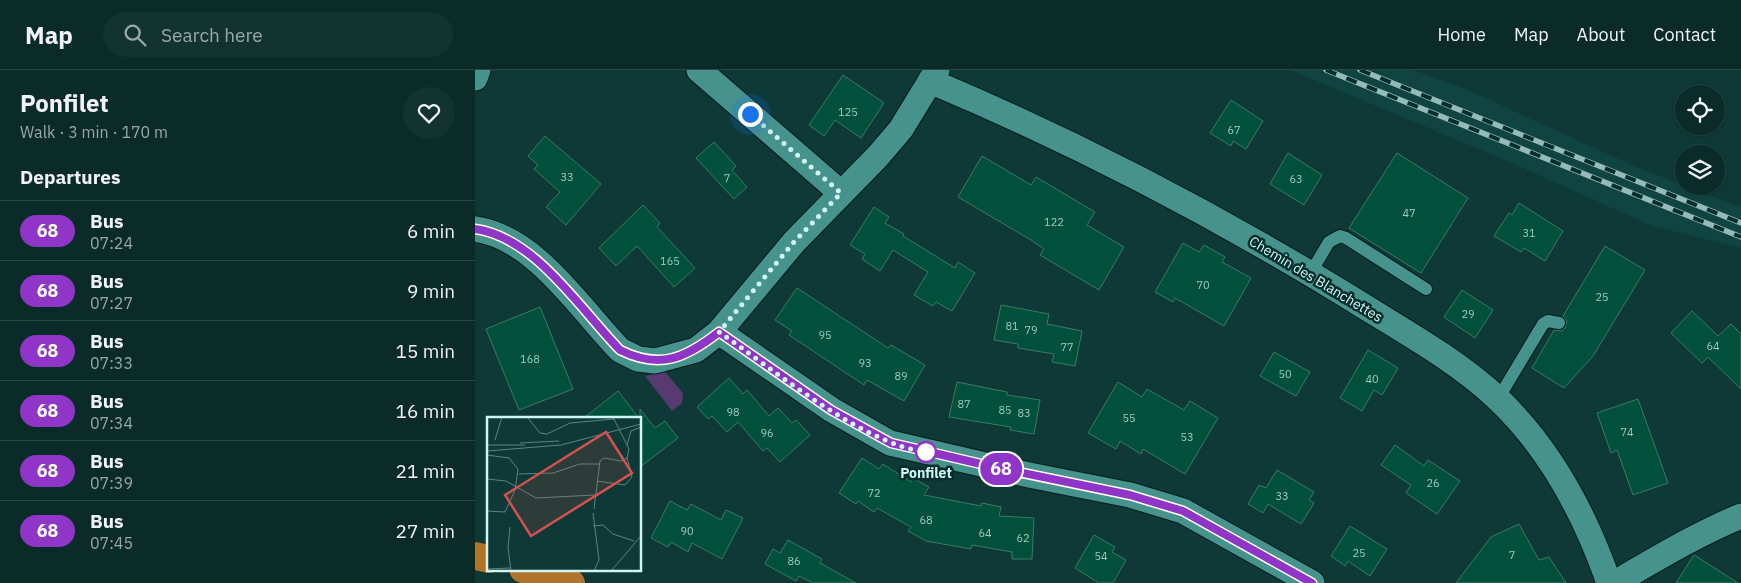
<!DOCTYPE html>
<html lang="en">
<head>
<meta charset="utf-8">
<style>
  :root { --surface:#0a2b28; --page:#133330; --text:#f1f3f6; --muted:#99a7a8; --line:#2a4745 }
  body { margin:0; font-family:"IBM Plex Sans",sans-serif; background:var(--page); color:var(--text); height:100vh; display:flex; flex-direction:column; font-size:19px; white-space:nowrap }
  * { box-sizing:border-box; margin:0 }
  p { font-size:16px; color:var(--muted) }
  .icon { flex:none; width:28px; height:28px; fill:none; stroke:currentColor; stroke-width:2; stroke-linecap:round; stroke-linejoin:round }
  .map { position:relative; flex:1; overflow:hidden }
  .details { display:flex; flex-direction:column; background:var(--surface); width:475px }
  .details>* { flex:none }
  .badge { padding:0 10px; border-radius:16px; font-size:18px; line-height:32px }
  .buttons { position:absolute; left:1200px; top:15px; display:grid; gap:10px }
  .buttons a { display:grid; place-items:center; width:50px; height:50px; border-radius:50%; background:var(--surface); box-shadow:0 1px 4px #0004,0 0 0 1px var(--line); font-size:25px }
  .you { position:absolute; width:25px; height:25px; margin:-12px; border:4px solid #fff; border-radius:50%; background:#1a73e8; box-shadow:0 0 0 8px #1a73e833 }
  .map>.badge { position:absolute; translate:-50% -50%; box-shadow:0 0 0 2px #fff }
  h2 { padding:0 20px; font-size:19px; line-height:45px }
  .round { display:grid; place-items:center; flex:none; width:52px; height:52px; border-radius:26px; background:var(--page) }
  .overview { display:flex; align-items:center; justify-content:space-between; height:85px; padding:0 20px }
  h1 { font-size:24px; font-weight:700; line-height:38px }
  ul { padding:0; list-style:none }
  li { display:flex; align-items:center; gap:15px; height:60px; padding:0 20px; border-top:1px solid var(--line) }
  li div { flex:1 }
  li b { display:block; font-size:19px }
  li em { font-style:normal }
  li .badge { min-width:55px; font-weight:700; text-align:center }
  header { display:flex; align-items:center; gap:30px; box-sizing:border-box; height:70px; padding:0 25px; background:var(--surface); border-bottom:1px solid var(--line) }
  header strong { font-size:24px }
  nav { display:flex; gap:28px; margin-inline-start:auto; font-size:18px }
  .search { width:350px; height:45px; background:var(--page); display:flex; align-items:center; gap:12px; box-sizing:border-box; padding:0 18px; border-radius:28px; color:var(--muted); font-size:19px }
  main { display:flex; flex:1; min-height:0 }
  .map>svg:first-child { display:block }
  .built { fill:#104440 }
  .green { fill:#573a70 }
  .building { fill:#01503b; stroke:#3a7c64 }
  .lines { fill:none; stroke-linecap:round; stroke-linejoin:round }
  .service-casing { stroke:#051e1c; stroke-width:14 }
  .minor-casing { stroke:#051e1c; stroke-width:27 }
  .motorway-casing { stroke:#051e1c; stroke-width:29 }
  .service { stroke:#45938c; stroke-width:12 }
  .minor { stroke:#45938c; stroke-width:25 }
  .motorway { stroke:#af732a; stroke-width:28 }
  .rail-casing { stroke:#94bbb7; stroke-width:5.5 }
  .rail { stroke:#022f2c; stroke-width:4; stroke-dasharray:11; stroke-linecap:butt }
  .line-casing { stroke:#fff; stroke-width:11 }
  .line { stroke:#8f36c8; stroke-width:8 }
  .walk { stroke:#d1f6f1; stroke-width:5; stroke-dasharray:0 9 }
  .stop-dot { fill:#fff; stroke:#8f36c8; stroke-width:2.5 }
  .labels { text-anchor:middle; stroke-width:5; stroke-linejoin:round; paint-order:stroke }
  .number-label { font-size:11px; fill:#9dccc4 }
  .street-label { font-size:14px; fill:#d1f6f1; stroke:#022f2c }
  .stop-label { font-size:14px; font-weight:bold; fill:#d1f6f1; stroke:#022f2c }
  .inset-road { fill:none; stroke:#5c8581; stroke-width:1 }
  .view { fill:#d55150; fill-opacity:0.15; stroke:#d55150; stroke-width:2.5 }
  .inset-edge { fill:none; stroke:#d1f6f1; stroke-width:2.5 }
</style>
</head>
<body>
<header>
<strong>Map</strong>
<div class="search"><svg class="icon" aria-label="search" viewBox="0 0 24 24"><circle cx="10" cy="10" r="6"/><path d="M15 15l6 6"/></svg>Search here</div>
<nav><a>Home</a><a>Map</a><a>About</a><a>Contact</a></nav>
</header>
<main>
<section class="details">
<div class="overview"><div><h1>Ponfilet</h1><p>Walk · 3 min · 170 m</p></div><a class="round"><svg class="icon" aria-label="heart" viewBox="0 0 24 24"><path d="M12 20l-8-8c-3-5 5-10 8-4 3-6 11-1 8 4z"/></svg></a></div>
<h2>Departures</h2>
<ul>
<li><span class="badge" style="background:#8f36c8;color:#fff">68</span><div><b>Bus</b><p>07:24</p></div><em>6 min</em></li>
<li><span class="badge" style="background:#8f36c8;color:#fff">68</span><div><b>Bus</b><p>07:27</p></div><em>9 min</em></li>
<li><span class="badge" style="background:#8f36c8;color:#fff">68</span><div><b>Bus</b><p>07:33</p></div><em>15 min</em></li>
<li><span class="badge" style="background:#8f36c8;color:#fff">68</span><div><b>Bus</b><p>07:34</p></div><em>16 min</em></li>
<li><span class="badge" style="background:#8f36c8;color:#fff">68</span><div><b>Bus</b><p>07:39</p></div><em>21 min</em></li>
<li><span class="badge" style="background:#8f36c8;color:#fff">68</span><div><b>Bus</b><p>07:45</p></div><em>27 min</em></li>
</ul>
</section>
<div class="map">
<svg width="1266" height="513" viewBox="0 0 1266 513">
  <rect width="100%" height="100%" fill="#0e3936"/>
  <!-- built -->
  <path class="built" d="M815 0H938L991 19 1161 97 1266 137V178L1177 156 1037 93Z"/>
  <!-- green -->
  <path class="green" d="M190 302 208 323 207 333 197 341 170 306Z"/>
  <!-- building -->
  <path class="building" d="M368 5 409 33 386 68 360 50 349 66 334 55Z
    M756 30 788 51 771 79 758 71 756 76 735 63Z
    M70 66 126 114 91 155 71 137 85 122 59 99 63 95 53 86Z
    M239 72 261 96 257 100 272 117 259 129 221 88Z
    M813 83 847 105 829 135 795 114Z
    M922 83 993 128 946 203 874 158Z
    M507 86 556 115 561 107 620 142 612 155 649 177 624 220 565 185 569 179 556 170 483 127Z
    M1044 133 1088 161 1070 191 1049 178 1046 182 1019 166 1034 143 1037 145Z
    M168 135 185 153 182 157 220 198 199 217 162 176 141 196 124 178Z
    M399 137 414 147 410 153 429 164 428 166 480 198 483 192 500 203 477 241 461 232 458 236 439 225 453 202 418 180 405 201 387 189 390 184 375 175Z
    M708 173 724 182 729 175 750 187 747 192 776 208 749 256 700 228 698 232 680 222Z
    M1130 176 1170 200 1118 286 1089 318 1057 298 1079 260 1086 261 1090 258 1092 251 1088 246Z
    M322 218 413 278 416 275 450 295 429 331 392 310 389 315 314 265 317 261 300 250Z
    M987 220 1018 240 1000 268 969 247Z
    M526 235 574 244 572 254 607 261 600 296 577 292 579 284 543 278V274L519 270Z
    M65 237 98 319 44 340 11 259Z
    M1217 241 1243 266 1256 254 1266 264V319L1233 287 1227 293 1196 263Z
    M893 280 923 298 907 325 899 320 887 341 865 328Z
    M799 282 835 302 821 326 785 306Z
    M254 308 268 324 272 320 294 346 303 338 317 353 321 350 335 365 305 392 292 378 288 381 263 352 252 362 237 346 233 349 222 337Z
    M482 312 532 322V325L565 330 559 364 535 360 536 357 474 347Z
    M643 312 667 327 672 319 709 340 715 331 743 348 710 404 668 379 666 384 645 371 641 379 613 363Z
    M143 321 164 348H109Z
    M1163 329 1193 413 1158 425 1142 380 1136 383 1122 343Z
    M165 339 180 358 190 351 203 368 165 397Z
    M920 375 949 396 953 390 985 411 962 444 931 423 936 415 906 395Z
    M387 388 404 399 408 394 436 412 438 408 454 417 449 425 506 436 507 433 526 437 524 446 559 448 557 489H537V482L497 475 496 479 451 471 433 461 436 457 402 438 399 442 383 431 381 434 364 423Z
    M802 400 839 422 834 430 839 433 826 454 793 434 788 443 773 434 784 415 791 418Z
    M195 431 212 440 216 434 246 450 251 440 268 448 247 489 217 473 213 482 196 472 193 477 176 468Z
    M1044 454 1064 490 1074 487 1091 513H981L1016 467Z
    M875 456 912 479 895 506 873 491 870 496 856 486Z
    M619 465 640 477 637 482 651 490 638 513H624L600 498Z
    M313 470 347 489 345 493 381 513H338L324 506 321 511 290 494 298 479 305 483Z
    M1219 485 1263 513H1201Z"/>
  <g class="lines">
    <!-- service casing -->
    <g class="service-casing">
      <path id="service" d="M835 204 854 172 865 166 871 168 951 219
        M1023 329 1068 254 1073 251 1084 253"/>
    </g>
    <!-- minor casing -->
    <g class="minor-casing">
      <path id="minor" d="M224 0 366 123
        M0 8 3 0
        M455 11C600 72 740 145 874 227 923 258 979 288 1022 328 1076 379 1110 444 1134 513
        M0 159C60 167 105 239 145 280L163 289 180 291 221 280 244 262 319 172 403 86 426 59 462 0
        M244 262 357 340 415 373 554 405 655 425 708 441 837 513
        M1145 513 1150 507C1188 485 1225 463 1266 446"/>
    </g>
    <!-- motorway casing -->
    <g class="motorway-casing">
      <path id="motorway" d="M0 486 14 489
        M48 499 96 513"/>
    </g>
    <!-- service -->
    <use href="#service" class="service"/>
    <!-- minor -->
    <use href="#minor" class="minor"/>
    <!-- motorway -->
    <use href="#motorway" class="motorway"/>
    <!-- rail casing -->
    <g class="rail-casing">
      <path id="rail" d="M851 0 1266 167
        M885 0 1266 153"/>
    </g>
    <!-- rail -->
    <use href="#rail" class="rail"/>
  </g>
  <g class="lines">
    <!-- line casing -->
    <g class="line-casing">
      <path id="line" d="M0 159C60 167 105 239 145 280 185 300 211 288 244 262L356 340 416 373 519 397 655 425 708 441 837 513"/>
    </g>
    <!-- line -->
    <use href="#line" class="line"/>
    <!-- walk -->
    <path class="walk" d="M275 44 366 123 319 172 244 262C298 299 387 374 451 382"/>
  </g>
  <!-- markers -->
  <circle class="stop-dot" cx="451" cy="382" r="10"/>
  <g class="labels">
    <!-- number labels -->
    <g class="number-label">
      <text x="373" y="46">125</text>
      <text x="759" y="64">67</text>
      <text x="92" y="111">33</text>
      <text x="252" y="112">7</text>
      <text x="821" y="113">63</text>
      <text x="934" y="147">47</text>
      <text x="579" y="156">122</text>
      <text x="1054" y="167">31</text>
      <text x="195" y="195">165</text>
      <text x="728" y="219">70</text>
      <text x="1127" y="231">25</text>
      <text x="993" y="248">29</text>
      <text x="537" y="260">81</text>
      <text x="556" y="264">79</text>
      <text x="350" y="269">95</text>
      <text x="1238" y="280">64</text>
      <text x="592" y="281">77</text>
      <text x="55" y="293">168</text>
      <text x="390" y="297">93</text>
      <text x="810" y="308">50</text>
      <text x="426" y="310">89</text>
      <text x="897" y="313">40</text>
      <text x="489" y="338">87</text>
      <text x="530" y="344">85</text>
      <text x="258" y="346">98</text>
      <text x="549" y="347">83</text>
      <text x="654" y="352">55</text>
      <text x="1152" y="366">74</text>
      <text x="292" y="367">96</text>
      <text x="712" y="371">53</text>
      <text x="958" y="417">26</text>
      <text x="399" y="427">72</text>
      <text x="807" y="430">33</text>
      <text x="451" y="454">68</text>
      <text x="212" y="465">90</text>
      <text x="510" y="467">64</text>
      <text x="548" y="472">62</text>
      <text x="884" y="487">25</text>
      <text x="1037" y="489">7</text>
      <text x="626" y="490">54</text>
      <text x="319" y="495">86</text>
    </g>
    <!-- street labels -->
    <g class="street-label">
      <text transform="translate(841 209) rotate(31)" y="5">Chemin des Blanchettes</text>
    </g>
    <!-- stop labels -->
    <g class="stop-label">
      <text x="451" y="408">Ponfilet</text>
    </g>
  </g>
  <!-- overview -->
  <g transform="translate(12 347)">
    <rect width="154" height="154" fill="#0e3936"/>
    <path class="inset-road" d="M40 0 53 16 60 17 83 6 127 2M8 23 15 0M33 26 72 24M0 28H38M140 28 144 14 154 10M0 34 74 28 154 7M0 38 22 41 31 52 28 73 18 95M32 57 66 56 93 47H112M0 62 19 64 49 81 108 78M110 64 138 68 145 60 140 41 142 32 126 0M107 92 113 44 117 41 134 44 140 41M0 94 18 95M106 96 112 143 107 154M106 109 116 108 126 117 147 124M23 110 21 130 24 154M0 152 23 151M124 154 154 119"/>
    <path class="view" d="M119 15 145 56 44 119 18 78Z"/>
    <rect width="154" height="154" class="inset-edge"/>
  </g>
</svg>
<div class="buttons">
<a><svg class="icon" aria-label="locate" viewBox="0 0 24 24"><circle cx="12" cy="12" r="6"/><path d="M12 2v4M12 18v4M2 12h4M18 12h4"/></svg></a>
<a><svg class="icon" aria-label="layers" viewBox="0 0 24 24"><path d="M12 4l9 5-9 5-9-5zM3 14l9 5 9-5"/></svg></a>
</div>
<div class="you" style="left:275px;top:44px"></div>
<b class="badge" style="left:526px;top:399px;background:#8f36c8;color:#fff">68</b>
</div>
</main>
</body>
</html>
